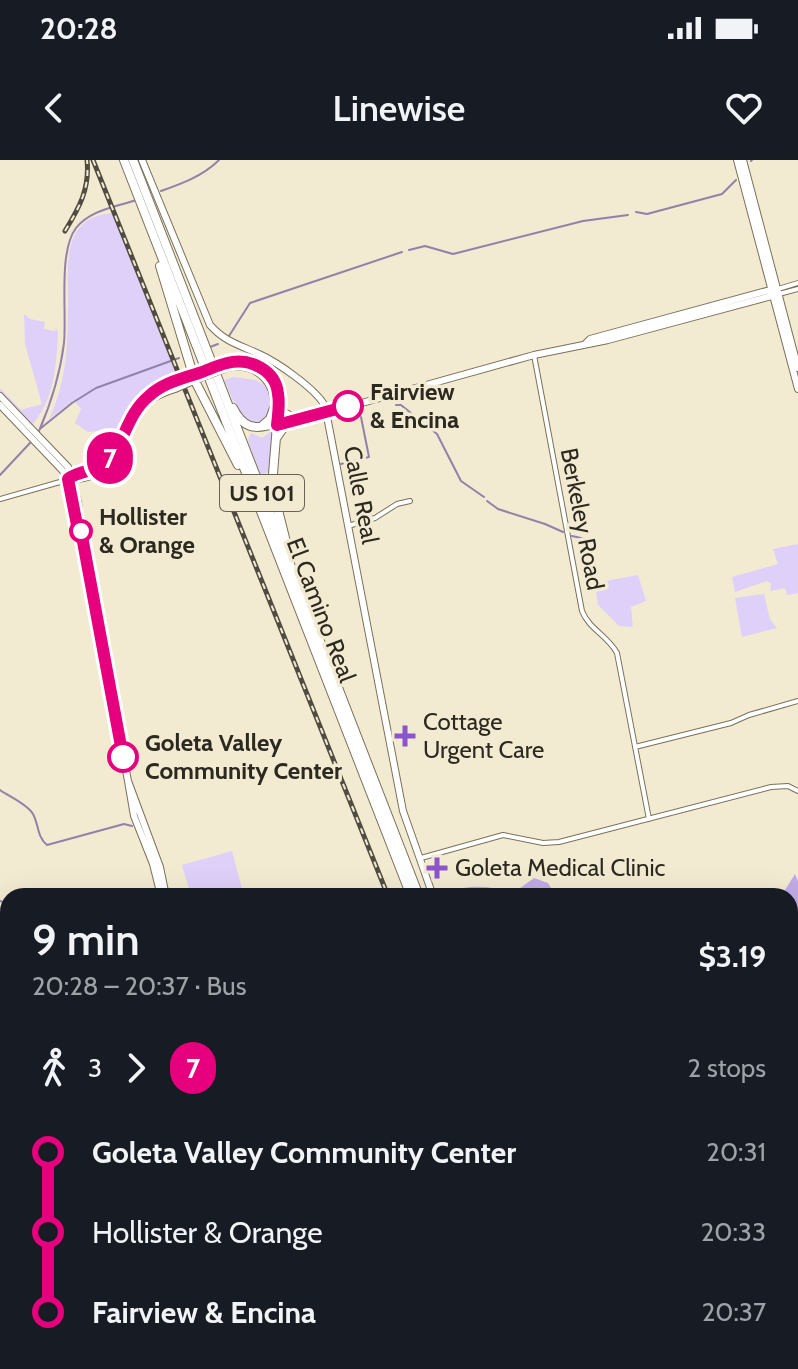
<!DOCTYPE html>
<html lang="en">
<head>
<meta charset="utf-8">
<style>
  :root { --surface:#171b24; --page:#242831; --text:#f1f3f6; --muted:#9ea1a6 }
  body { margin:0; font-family:Cabin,sans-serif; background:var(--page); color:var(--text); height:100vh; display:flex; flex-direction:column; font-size:30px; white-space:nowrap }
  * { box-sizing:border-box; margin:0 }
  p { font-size:26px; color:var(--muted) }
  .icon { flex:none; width:44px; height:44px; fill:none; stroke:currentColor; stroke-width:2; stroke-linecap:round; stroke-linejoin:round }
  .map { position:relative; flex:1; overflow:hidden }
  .side { position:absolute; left:0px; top:728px; width:798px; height:482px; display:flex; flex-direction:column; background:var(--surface); border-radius:24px 24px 0 0; box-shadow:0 8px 32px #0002 }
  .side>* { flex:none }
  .badge { padding:0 16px; border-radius:26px; font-size:28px; line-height:52px }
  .map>.badge { position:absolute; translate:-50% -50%; box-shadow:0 0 0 4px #fff }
  .legs { display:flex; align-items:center; gap:12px; height:88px; padding:0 32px; font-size:26px }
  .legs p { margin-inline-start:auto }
  .summary { display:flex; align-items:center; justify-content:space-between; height:136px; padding:0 32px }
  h1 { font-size:44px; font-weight:600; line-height:60px }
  ul { padding:0 32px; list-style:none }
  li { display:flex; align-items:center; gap:28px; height:80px; font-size:30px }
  li i { display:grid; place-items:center; width:12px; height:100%; margin:0 10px; background:currentColor }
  li i::after { content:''; width:20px; height:20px; margin:-10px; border:6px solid; border-radius:50%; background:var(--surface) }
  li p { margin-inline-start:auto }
  li:first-child i { background:linear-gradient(#0000 50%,currentColor 0) }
  li:last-child i { background:linear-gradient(currentColor 50%,#0000 0) }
  .status { display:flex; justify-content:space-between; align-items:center; height:56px; padding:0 40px; background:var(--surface); direction:ltr }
  .status svg { height:22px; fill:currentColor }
  header { display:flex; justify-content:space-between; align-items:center; height:104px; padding:0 32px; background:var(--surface); font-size:36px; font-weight:600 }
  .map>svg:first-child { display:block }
  .green { fill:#dfd0fa }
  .forest { fill:#c1abe7 }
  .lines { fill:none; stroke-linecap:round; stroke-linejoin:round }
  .stream { stroke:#9281a8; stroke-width:2 }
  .minor-casing { stroke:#79715b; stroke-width:6 }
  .major-casing { stroke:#79715b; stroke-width:8 }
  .highway-casing { stroke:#79715b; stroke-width:10 }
  .minor { stroke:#fff; stroke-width:4 }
  .major { stroke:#fff; stroke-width:6 }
  .highway { stroke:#fff; stroke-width:8 }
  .rail-casing { stroke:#514c41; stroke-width:5 }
  .rail { stroke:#f3ead2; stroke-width:2; stroke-dasharray:6; stroke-linecap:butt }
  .major-bridge-casing { stroke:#79715b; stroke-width:8; stroke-linecap:butt }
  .major-bridge { stroke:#fff; stroke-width:6 }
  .line-1-casing { stroke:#fff; stroke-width:18 }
  .line-1 { stroke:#e6007e; stroke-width:12 }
  .stop-1-dot { fill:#fff; stroke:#e6007e; stroke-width:4 }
  .poi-dot { fill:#8b55cd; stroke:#f3ead2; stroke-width:3 }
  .labels { text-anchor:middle; stroke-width:7; stroke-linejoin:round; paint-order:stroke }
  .shield { fill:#f3ead2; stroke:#686355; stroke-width:2 }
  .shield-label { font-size:22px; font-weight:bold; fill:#2c2920 }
  .stop-label { font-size:24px; font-weight:bold; fill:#2c2920; stroke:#f3ead2; text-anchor:start }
  .street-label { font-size:24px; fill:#2c2920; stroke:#f3ead2 }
  .poi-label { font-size:24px; fill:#2c2920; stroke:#f3ead2; text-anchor:start }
</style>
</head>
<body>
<div class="status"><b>20:28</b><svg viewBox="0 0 49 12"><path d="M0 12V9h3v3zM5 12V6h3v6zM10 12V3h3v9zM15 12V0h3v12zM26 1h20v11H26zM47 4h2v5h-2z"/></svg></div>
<header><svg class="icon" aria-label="back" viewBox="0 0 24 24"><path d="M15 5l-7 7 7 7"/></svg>Linewise<svg class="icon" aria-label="heart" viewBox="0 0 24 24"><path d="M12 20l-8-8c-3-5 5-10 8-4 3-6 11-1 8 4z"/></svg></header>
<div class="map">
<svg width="798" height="1209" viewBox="0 0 798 1209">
  <rect width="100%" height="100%" fill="#f3ead2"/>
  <!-- green -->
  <path class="green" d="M112 53 178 215C150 226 135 245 120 269L88 272 75 263 81 249 74 240 49 259C68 220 68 178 68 136 68 118 66 96 73 79 80 61 94 55 112 53Z
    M24 154 30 159 45 162 44 169 55 171 56 168 58 173C56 207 55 238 32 265L0 231V228L21 250 42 244 25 184Z
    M234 217 256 220 268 227 271 250 263 263 250 264 239 254 224 220Z
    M273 270 269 311 273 344 270 345 263 325 267 324 269 311 260 317 248 280 251 273 262 278Z
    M798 384V433L787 435 785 428 770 431 771 424 767 421 735 432 732 417 778 404 773 389Z
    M638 415 646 441 631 447 633 467 619 466 598 445 595 423Z
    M764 434 770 459 777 468 742 477 735 438Z
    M232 691 244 736H191L182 705Z"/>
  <!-- forest -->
  <path class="forest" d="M795 714 798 721V760L790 755V736H715L728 731 785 730Z
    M534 718 548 723 556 736H444C467 721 490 728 516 731Z
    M596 1202H701L720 1209H657L652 1205 629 1209H597Z"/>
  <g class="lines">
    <!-- stream -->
    <path class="stream" d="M751 1 752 0
      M161 31C181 24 203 16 219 0
      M636 52 647 54 722 34 736 20
      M409 90 425 86 453 94 583 61 628 55
      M229 176 250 143 402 92
      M210 187 218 184
      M396 245H401L437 274 461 321 484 337
      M41 268 72 243 96 228 179 198
      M39 271C52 241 60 215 64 183 67 152 58 92 76 68 90 50 116 47 136 40
      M341 304 369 297 361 257
      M0 315 30 283
      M487 341 498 349 545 364 563 372
      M572 376 594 381
      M0 630C10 637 27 644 33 654 39 665 37 677 47 685L124 664 132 666
      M0 741 8 744
      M790 748 798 749
      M503 1202 507 1209
      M668 1202 679 1209
      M447 1209 456 1202
      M597 1209 599 1204 604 1202"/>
    <!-- minor casing -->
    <g class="minor-casing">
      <path id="minor" d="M778 129 798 123
        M779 134 798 129
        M534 195 582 451C589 469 608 476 617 493L649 659
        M0 339 67 320
        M348 366 375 358 397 344 410 341
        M635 587 731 563 749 555 798 541
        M421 698 503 675 543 683 559 682 771 627 788 626 798 631
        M0 772 8 775
        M0 1130 8 1128
        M778 1202V1209"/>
    </g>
    <!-- major casing -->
    <g class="major-casing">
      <path id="major" d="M142 0 210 165C225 182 240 185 259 194 277 202 316 229 325 246L403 651 433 736
        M737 0 798 229
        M743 0 798 208
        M586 183 590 179 774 129
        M226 203C247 199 268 205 276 227 280 235 280 244 284 252L292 256H303
        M227 208C257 202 276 222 274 250
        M0 236 68 307 78 342 81 371
        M145 239 172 222
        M0 245 63 311 70 327 77 365 81 371 128 621 160 707 166 736
        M277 265 278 244
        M283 265 534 195 608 180 779 134
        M69 318 104 305 117 289 125 268
        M71 320C127 314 113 286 138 252 148 239 160 234 175 229
        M128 621 134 656 153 704 161 736
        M790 1069 798 1068
        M249 1202 251 1209
        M254 1202 256 1209"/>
    </g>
    <!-- highway casing -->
    <g class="highway-casing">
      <path id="highway" d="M124 0 411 736
        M133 0 419 736
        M160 106 195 221 238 305
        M233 248C243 268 254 270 274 264
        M277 265 272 326 287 386
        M262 266 270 259 274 248
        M277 277 286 264
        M0 753 8 756
        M0 764 8 768
        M568 1202 570 1209
        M580 1202 581 1209
        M588 1202 589 1209"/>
    </g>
    <!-- minor -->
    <use href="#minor" class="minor"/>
    <!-- major -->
    <use href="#major" class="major"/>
    <!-- highway -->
    <use href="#highway" class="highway"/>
    <!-- rail casing -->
    <g class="rail-casing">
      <path id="rail" d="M93 0 388 736
        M65 71C79 48 90 29 87 0
        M553 1202 555 1209"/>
    </g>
    <!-- rail -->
    <use href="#rail" class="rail"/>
    <!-- major-bridge casing -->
    <g class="major-bridge-casing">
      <path id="major-bridge" d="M196 214 226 203
        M198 219 227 208
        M172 222 189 216
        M175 229 191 222"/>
    </g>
    <!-- major-bridge -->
    <use href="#major-bridge" class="major-bridge"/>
  </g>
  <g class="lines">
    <!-- line-1 casing -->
    <g class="line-1-casing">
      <path id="line-1" d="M123 597 81 371 77 365 68 319C79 310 96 312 106 302 125 285 125 256 149 236 163 223 181 219 199 213 208 210 218 205 227 203 249 197 276 210 278 234 280 244 278 255 277 265L348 246"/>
    </g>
    <!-- line-1 -->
    <use href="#line-1" class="line-1"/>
  </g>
  <!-- markers -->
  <g class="stop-1-dot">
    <circle cx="348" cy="246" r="14"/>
    <circle cx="81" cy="371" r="10"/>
    <circle cx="123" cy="597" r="14"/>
  </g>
  <g class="poi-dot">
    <path d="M401 564h8v8h8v8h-8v8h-8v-8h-8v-8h8z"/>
    <path d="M433 696h8v8h8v8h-8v8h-8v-8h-8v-8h8z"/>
  </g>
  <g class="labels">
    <!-- shield labels -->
    <rect class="shield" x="220" y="315" width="84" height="36" rx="6"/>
    <g class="shield-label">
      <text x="262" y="341">US 101</text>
    </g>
    <!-- stop labels -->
    <g class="stop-label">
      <text x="370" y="240">Fairview<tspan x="370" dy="28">&amp; Encina</tspan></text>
      <text x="99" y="365">Hollister<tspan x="99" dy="28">&amp; Orange</tspan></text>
      <text x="145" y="591">Goleta Valley<tspan x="145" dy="28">Community Center</tspan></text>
    </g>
    <!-- street labels -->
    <g class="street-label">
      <text transform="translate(361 335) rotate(79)" y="8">Calle Real</text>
      <text transform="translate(582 359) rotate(79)" y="8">Berkeley Road</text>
      <text transform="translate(321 450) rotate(69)" y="8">El Camino Real</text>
    </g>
    <!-- poi labels -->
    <g class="poi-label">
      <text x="423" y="570">Cottage<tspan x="423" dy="28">Urgent Care</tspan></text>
      <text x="455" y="716">Goleta Medical Clinic</text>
    </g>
  </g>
</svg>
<b class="badge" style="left:110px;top:298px;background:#e6007e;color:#fff">7</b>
<section class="side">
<div class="summary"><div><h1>9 min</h1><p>20:28 – 20:37 · Bus</p></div><b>$3.19</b></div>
<div class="legs"><svg class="icon" aria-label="walk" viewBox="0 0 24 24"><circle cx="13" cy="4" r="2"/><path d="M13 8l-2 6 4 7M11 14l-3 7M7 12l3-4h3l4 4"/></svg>3<svg class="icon" aria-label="forward" viewBox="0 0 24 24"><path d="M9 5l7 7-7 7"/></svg><b class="badge" style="background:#e6007e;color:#fff">7</b><p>2 stops</p></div>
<ul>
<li><i style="color:#e6007e"></i><b>Goleta Valley Community Center</b><p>20:31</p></li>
<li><i style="color:#e6007e"></i><span>Hollister &amp; Orange</span><p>20:33</p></li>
<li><i style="color:#e6007e"></i><b>Fairview &amp; Encina</b><p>20:37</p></li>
</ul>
</section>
</div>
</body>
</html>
